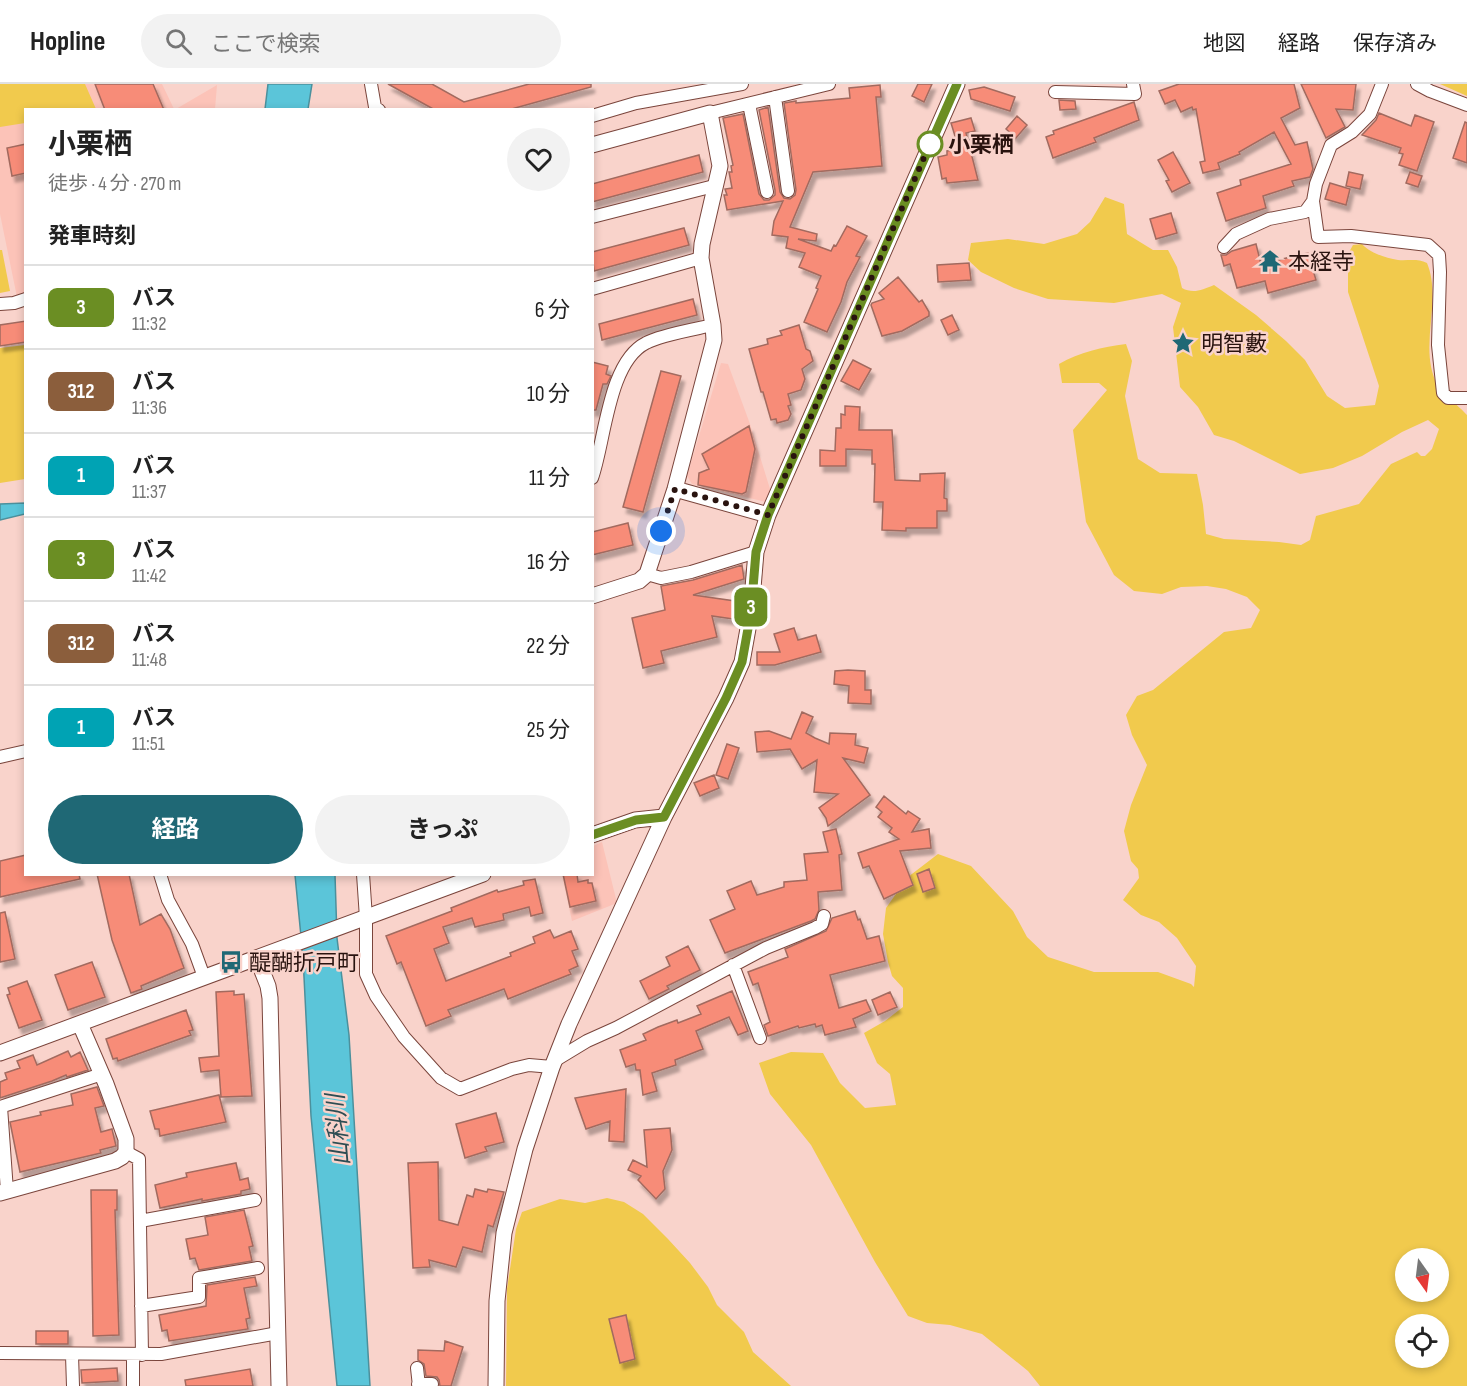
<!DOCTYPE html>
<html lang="ja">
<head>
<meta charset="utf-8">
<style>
  :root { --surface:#fff; --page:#f2f2f2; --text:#222; --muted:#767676; --line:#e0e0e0; --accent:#1f6875 }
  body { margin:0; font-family:"Sofia Sans Condensed","Noto Sans JP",sans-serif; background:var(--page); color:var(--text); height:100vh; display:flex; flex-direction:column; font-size:22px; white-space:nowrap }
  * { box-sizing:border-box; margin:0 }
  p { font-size:20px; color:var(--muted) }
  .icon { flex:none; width:33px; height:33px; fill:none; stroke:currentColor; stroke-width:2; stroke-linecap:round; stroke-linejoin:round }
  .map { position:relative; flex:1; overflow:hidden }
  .drawer { position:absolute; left:24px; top:24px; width:570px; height:768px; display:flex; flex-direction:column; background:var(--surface); border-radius:0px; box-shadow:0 3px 9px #0003 }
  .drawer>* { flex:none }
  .badge { padding:0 12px; border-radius:9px; font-size:21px; line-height:39px }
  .needle { width:39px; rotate:166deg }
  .controls { position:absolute; left:1395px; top:1164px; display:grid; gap:12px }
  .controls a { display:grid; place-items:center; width:54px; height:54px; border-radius:50%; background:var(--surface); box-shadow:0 3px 9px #0003; font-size:30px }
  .you { position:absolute; width:30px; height:30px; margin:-15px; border:4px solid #fff; border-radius:50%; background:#1a73e8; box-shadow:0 0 0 9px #1a73e833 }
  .map>.badge { position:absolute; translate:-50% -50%; box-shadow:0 0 0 3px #fff }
  h2 { padding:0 24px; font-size:22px; line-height:54px }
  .round { display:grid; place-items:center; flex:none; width:63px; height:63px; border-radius:32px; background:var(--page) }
  .head { display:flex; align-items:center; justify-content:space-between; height:102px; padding:0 24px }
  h1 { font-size:28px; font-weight:700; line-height:45px }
  .primary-button { display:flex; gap:12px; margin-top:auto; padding:12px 24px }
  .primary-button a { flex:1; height:69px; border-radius:36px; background:var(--accent); color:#fff; font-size:24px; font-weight:700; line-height:69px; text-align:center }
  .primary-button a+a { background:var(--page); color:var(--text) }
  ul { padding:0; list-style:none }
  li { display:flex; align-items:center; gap:18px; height:84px; padding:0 24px; border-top:2px solid var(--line) }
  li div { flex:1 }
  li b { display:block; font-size:22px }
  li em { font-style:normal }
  li .badge { min-width:66px; font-weight:700; text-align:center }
  header { display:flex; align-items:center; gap:36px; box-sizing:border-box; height:84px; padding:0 30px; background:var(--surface); border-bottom:2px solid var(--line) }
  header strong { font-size:28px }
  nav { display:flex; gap:33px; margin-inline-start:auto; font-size:21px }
  .search { width:420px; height:54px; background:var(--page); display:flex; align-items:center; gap:15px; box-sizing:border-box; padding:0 21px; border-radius:33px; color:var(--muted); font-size:22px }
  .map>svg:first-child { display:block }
  .built { fill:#fcc3b8 }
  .green { fill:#f1ca4d; fill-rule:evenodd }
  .water { fill:#5bc5d9; stroke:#4c909c; stroke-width:1.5 }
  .building { fill:#f78c78; stroke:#a26a5f; stroke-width:1.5; filter:url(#shadow) }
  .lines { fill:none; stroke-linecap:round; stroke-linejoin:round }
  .minor-casing { stroke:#7a453c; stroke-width:14 }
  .tertiary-casing { stroke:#7a453c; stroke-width:17 }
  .minor { stroke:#fff; stroke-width:12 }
  .tertiary { stroke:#fff; stroke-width:15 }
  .line-casing { stroke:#fff; stroke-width:14 }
  .line { stroke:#6b8e23; stroke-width:9 }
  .walk { stroke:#29130f; stroke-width:6; stroke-dasharray:0 10.8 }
  .stop-dot { fill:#fff; stroke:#6b8e23; stroke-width:3 }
  .labels { text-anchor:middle; stroke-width:5; stroke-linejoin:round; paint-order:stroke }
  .stop-label { font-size:22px; font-weight:bold; fill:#29130f; stroke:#f9d3cb; text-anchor:start }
  .poi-label { font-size:22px; fill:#29130f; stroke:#f9d3cb; text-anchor:start }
  .water-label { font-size:24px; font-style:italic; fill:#2d4d53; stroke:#f9d3cb }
</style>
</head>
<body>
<header>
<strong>Hopline</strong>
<div class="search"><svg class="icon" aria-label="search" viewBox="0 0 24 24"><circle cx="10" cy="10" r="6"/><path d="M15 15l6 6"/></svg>ここで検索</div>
<nav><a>地図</a><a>経路</a><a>保存済み</a></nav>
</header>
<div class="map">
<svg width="1467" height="1302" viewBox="0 0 1467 1302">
  <defs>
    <filter id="shadow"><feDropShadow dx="3.5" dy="6" stdDeviation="1.5" flood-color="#0004"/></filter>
  </defs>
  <rect width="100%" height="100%" fill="#f9d3cb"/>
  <!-- built -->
  <path class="built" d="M0 0H162L174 25 26 26V210L17 213 0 130Z
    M217 1 215 25H176Z
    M721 279 728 280 750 340 770 405 766 418 692 400 687 392Z
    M602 758 617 819 572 837 562 791 592 790 593 762Z"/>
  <!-- green -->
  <path class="green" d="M0 0H85L96 25 26 26 25 39 0 43Z
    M1440 0H1467V12Z
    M1105 113 1124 120 1127 150 1153 166H1168L1177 183 1182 204C1193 210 1202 206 1214 201L1256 231 1286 257 1305 276 1327 312 1345 324 1375 321 1379 302 1348 208V170L1353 161 1362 160C1370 169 1386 174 1398 176 1408 177 1417 174 1427 179 1443 218 1417 264 1438 302 1441 308 1460 323 1467 331V1302H1040L1028 1287 982 1250 950 1241 927 1239 908 1232 875 1178 811 1061 770 1010 759 979 791 968 823 969 840 999 865 1024 896 1021 890 990 877 979 864 949 885 937 903 923V904L892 892 888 878 883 850 886 824 908 793 938 770 971 782 1013 827 1027 853 1048 873 1094 888H1158L1191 900 1194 903 1196 882 1177 854 1159 838 1141 831 1123 816 1139 794 1138 785 1131 777 1124 747 1131 721 1147 681 1132 651 1126 631 1137 612 1153 606 1224 548 1251 544 1260 526 1247 513 1226 505 1207 502 1181 503 1162 510 1134 507 1114 491 1086 438 1073 346 1107 306 1099 299H1062L1059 280C1080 268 1102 263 1126 260L1132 277 1125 312 1138 375 1160 389 1197 390 1203 421 1206 450 1224 455 1279 458 1301 461 1310 456 1316 432 1359 420 1391 380 1417 368 1421 372H1425L1432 365 1439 345 1428 336 1402 348 1362 372 1333 384 1300 390 1234 357 1214 351 1198 323 1180 303 1173 243 1181 219 1162 210 1114 219 1048 215 1014 204 981 188 968 176 971 159 1008 155 1044 160 1077 150 1090 138ZM1406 1174H1438V1208H1406ZM1406 1240H1438V1274H1406Z
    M0 166H2L10 207 0 209Z
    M25 261V395L0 399V264Z
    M607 1114 624 1118 643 1130 668 1155 690 1179 708 1203 717 1221 744 1248 753 1268 791 1302H506L507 1205 516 1145 522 1128 560 1115 585 1119Z"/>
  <!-- water -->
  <path class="water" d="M268 0H312L308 25H265Z
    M25 419V430L0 436V420Z
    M295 791H335L337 854 349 951 370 1302H337L311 1032 303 873Z"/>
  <!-- building -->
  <path class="building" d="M95 0H153L164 26H105Z
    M388 0H432L464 18 529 0H591V3L508 26H435Z
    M918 0H932L924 18 912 12Z
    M1179 0H1294L1300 24 1281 34 1295 61 1307 58 1313 85 1310 93 1292 97 1294 102 1263 112 1266 124 1226 137 1217 109 1241 101 1240 96 1291 80 1274 48 1239 68 1240 70 1218 79 1220 85 1203 89 1200 78 1205 77 1196 25 1193 26 1192 23 1181 28 1175 16 1165 20 1159 7Z
    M1301 0H1356L1353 26 1336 25 1345 43 1326 54Z
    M880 1 881 13H876L882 82 813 88 790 143 817 150 816 157 798 155 831 167 834 161 836 162 847 142 867 152 856 172 860 173 847 198 841 218 827 248 804 238 818 205 816 204 821 192 799 183 805 169 786 164 788 153 772 151 774 137 783 117 727 126 724 111H727L725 105 732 104 729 88H732L731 82 733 81 723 34 743 30 759 110 764 116H769L775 111V106L759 26 768 23 780 108 784 114 790 115 795 111 796 106 784 19 796 17V19L850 14 849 4Z
    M984 3 1015 13 1010 27 971 15 969 6Z
    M1059 16 1075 17 1076 25 1060 26Z
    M1134 18 1139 36 1094 54 1096 58 1053 74 1046 53 1054 50 1053 47Z
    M1379 29 1411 42 1415 31 1434 38 1417 87 1399 81 1403 70 1399 69 1401 64 1362 51 1376 36Z
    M1017 32 1027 41 1016 54 1006 45Z
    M971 34 975 47 966 49 978 96 947 99 946 94 942 95 938 73 947 71V67L959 65 951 39Z
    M1465 38 1467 39V79L1453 74Z
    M26 60V89L12 92 7 64Z
    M1173 68 1190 99 1172 108 1166 97 1169 96 1158 76Z
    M699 71 703 88 592 118V100Z
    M1349 88 1363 91 1360 105 1346 102Z
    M1410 88 1422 92 1418 103 1406 99Z
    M1330 99 1350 105 1346 121 1325 115Z
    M1171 129 1177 149 1156 155 1150 135Z
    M684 144 689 161 594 187 592 168Z
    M1256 160 1261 180 1308 169 1316 196 1268 209 1265 197 1237 204 1230 180 1224 182 1221 171H1226L1232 167Z
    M969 179 971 196 938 198 937 181Z
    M898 193 919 218 922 216 929 228V232L902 247 882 252 871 221 872 219 884 215 879 209Z
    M693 215 697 231 602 256 599 240Z
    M952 231 959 246 948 251 941 236Z
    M26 237V258L0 262V241Z
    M799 241 806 265 810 267 813 277 802 285 805 295 801 306 788 310 791 321 788 322 791 330 788 336 777 339 776 335 771 336 763 308H761L749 265 768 260 767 255 782 251 780 247Z
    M853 276 871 285 859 306 841 297Z
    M592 278 608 282 606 290 611 292 607 300H603L596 326H592Z
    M661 287 681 292 643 428 623 423Z
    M845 322 860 323 859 346H892L895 396 920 397V390L945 389 944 414 947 415V427H937V444H906V447L882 446 883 418H874L875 380H872V366L846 365V382H820V366L835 367 836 344H841V330L845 331Z
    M749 342 755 365 746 408 742 410 698 401 699 389 709 385 702 370Z
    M628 439 633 461 592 471V448Z
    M742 481 744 495 693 511 742 518 740 536 712 532 717 553 661 567 664 579 643 584 632 534 665 526 661 502 693 496Z
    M794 544 798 556 816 551 821 568 775 581H757V568H780L774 550Z
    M848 586 865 587V606H871V620L848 619 849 602 834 600 835 587Z
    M802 628 813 633 806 649 815 654 829 660 830 649 856 650 855 661 868 664 864 679 843 674 870 711 828 742 826 734 819 724 838 710 814 708 817 676 802 685 790 665 757 668 755 648 769 647 791 655Z
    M727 660 739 664 728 695 716 691Z
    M714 691 719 704 700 712 694 699Z
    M884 712 906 730 908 727 920 735 912 748 929 745 931 764 900 767 913 801 884 815 869 782 863 784 858 769 899 755 889 748 892 744 878 733 882 728 876 723Z
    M836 745 842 770 839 771 842 806 818 808 819 826 815 835 811 837 725 869 710 836 735 825 727 807 751 797 757 811 784 803V798L807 796 804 770 828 768 823 748Z
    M26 771V790H79L80 795 0 813V777Z
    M929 785 935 804 923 808 917 790Z
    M97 790H129L140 841 161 830 170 845 184 884 141 902 142 905 131 909 112 856Z
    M563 790H577L578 798 588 796V799H592L596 817 570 823Z
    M535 795 543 829 531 832 529 823 503 830 504 836 475 843 472 834 443 843 449 859 434 865 446 897 511 872 510 869 535 859 533 853 550 846 554 854 571 847 578 865 572 867 578 882 569 886 571 890 508 915 504 905 448 926 451 932 426 942 401 878 397 880 386 852 452 827 451 824 497 806 498 808 524 801 523 797Z
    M855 827 858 836 860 835 867 855 879 852 885 877 830 891 839 924 866 916 871 927 853 935 856 943 825 951 822 941 816 943 815 940 799 944 798 942 768 952 764 941 770 938 758 899 753 901 748 888 788 873 785 865 826 847 832 834Z
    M5 828 15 875 0 878V829Z
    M688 862 700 886 667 902 669 905 649 915 640 897 670 882 666 873Z
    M92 878 105 913 68 926 55 891Z
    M27 897 42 936 19 944 7 911 10 910 8 904Z
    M234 907V911L244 910 252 1012 221 1013 219 986 201 988 199 974 219 972 216 908Z
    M732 907 748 947 738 951 729 933 696 947 703 965 675 976 676 981 652 989 657 1007 643 1011 640 986H636L635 980 626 983 620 966 646 956 643 950 658 943 677 936 678 939 701 930 697 922Z
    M890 908 897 923 878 931 872 916Z
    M186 926 193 946 189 947 191 951 118 977 117 974 113 975 106 955Z
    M68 967 71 973 80 968 88 986 67 993 66 991 52 997 0 1014V998L7 995 5 989 20 984 17 977 33 971 37 981Z
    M97 1003 104 1022 95 1024 101 1048 112 1045 116 1062 100 1066 101 1069 20 1088 10 1038 41 1031 40 1028 73 1021 71 1010Z
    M626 1005 624 1058 609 1057 610 1037 586 1045 575 1014Z
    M219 1011 226 1038 160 1052 159 1045H155L150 1027Z
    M496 1029 504 1058 485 1063 487 1067 465 1074 456 1040Z
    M670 1044 672 1066 663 1087 665 1105 656 1115 638 1096 641 1092 628 1086 633 1076 647 1083 644 1046Z
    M438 1078 439 1136 458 1141 467 1111 473 1113 475 1105 487 1108 488 1105 504 1108 493 1143 488 1141 482 1168 463 1163 456 1183 429 1176 430 1183 413 1184 408 1079Z
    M236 1079 240 1096 248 1094 250 1105 241 1107V1110L202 1117V1115L160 1124 155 1101 187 1093 186 1089Z
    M91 1106H117V1126H115L119 1251 93 1252Z
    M244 1126 253 1162 249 1163 252 1177 199 1186 195 1174 190 1175 186 1155 208 1151 205 1133Z
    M255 1193 257 1202 244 1204 250 1234 246 1235 248 1245 169 1257 167 1246 162 1247 159 1231 206 1222 207 1201Z
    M626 1231 635 1275 620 1279 609 1235Z
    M36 1247H68V1260H36Z
    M445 1257 463 1263 451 1302H440L439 1296 437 1293 426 1292 424 1280 418 1276V1266L444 1267Z
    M117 1284 118 1297 82 1299 81 1286Z
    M250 1285 253 1302H186L185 1296Z"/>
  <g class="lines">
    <!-- minor casing -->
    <g class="minor-casing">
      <path id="minor" d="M371 0 375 23 379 26
        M1417 0 1430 7 1467 21
        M1055 8 1135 10 1133 0
        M775 13 788 107
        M749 20 767 108
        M710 29 829 0
        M592 32 636 19 742 0
        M1313 117 1318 153 1351 152 1428 161 1439 171 1440 188 1438 261 1443 309 1448 314H1467
        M592 133 714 102
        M1224 163 1236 150 1269 135 1305 128 1313 117 1316 100 1331 61 1352 48 1370 30 1382 0
        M592 205 701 174
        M0 220 14 219 26 215
        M592 394C605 358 608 278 646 259 660 251 696 245 713 241
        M647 490 661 494 691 488 756 468
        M0 673 26 667
        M160 790 168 816 192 860 204 893
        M363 790 366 834V890L376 912 404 953 441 994 460 1005 512 985 529 981 552 983
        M733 881 760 954
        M554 977 587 957 616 944 766 864 815 844 822 840 824 832
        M0 1023 102 990
        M1 1023 7 1107
        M126 1068 139 1075 142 1271
        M140 1137 255 1116
        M141 1222 199 1213V1194L258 1184
        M0 1269 161 1270 278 1249
        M72 1271 73 1302
        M133 1271V1302
        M417 1284 419 1302
        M418 1300H432"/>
    </g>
    <!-- tertiary casing -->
    <g class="tertiary-casing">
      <path id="tertiary" d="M592 61 710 29 720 82 702 160 701 174 713 241 714 256 675 405 647 490 639 497 592 512
        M675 405 768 431
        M592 751 635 736 664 733
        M257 874 268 902 270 914 279 1302
        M0 969 483 790
        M0 1109 115 1077 122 1073 126 1068V1055L106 1000 80 940
        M496 1302 497 1217 504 1149 525 1065 552 983 569 940 664 733 726 614 742 578 751 528 756 468 768 431 957 0"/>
    </g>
    <!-- minor -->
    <use href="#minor" class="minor"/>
    <!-- tertiary -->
    <use href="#tertiary" class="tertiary"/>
  </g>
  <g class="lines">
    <!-- line casing -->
    <g class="line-casing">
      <path id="line" d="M592 751 636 736 664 733 726 614 742 578 751 528 756 468 768 431 957 0"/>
    </g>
    <!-- line -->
    <use href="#line" class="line"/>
    <!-- walk -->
    <path class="walk" d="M661 447 675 405 768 431 930 60"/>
  </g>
  <!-- icons -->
  <defs>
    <g id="temple-bare" transform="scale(1.8)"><path d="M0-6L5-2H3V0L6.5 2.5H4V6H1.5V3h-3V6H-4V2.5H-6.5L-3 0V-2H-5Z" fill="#1f6875" stroke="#f9d3cb" stroke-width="2.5" paint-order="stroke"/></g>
    <g id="sight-bare" transform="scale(1.8)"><path d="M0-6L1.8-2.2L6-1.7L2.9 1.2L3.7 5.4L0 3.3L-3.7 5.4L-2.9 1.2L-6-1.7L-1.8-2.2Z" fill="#1f6875" stroke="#f9d3cb" stroke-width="2.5" paint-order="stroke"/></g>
    <g id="bus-bare" transform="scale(1.8)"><path d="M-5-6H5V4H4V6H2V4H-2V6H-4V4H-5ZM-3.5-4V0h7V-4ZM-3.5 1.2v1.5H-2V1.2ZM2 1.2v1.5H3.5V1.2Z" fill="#1f6875" stroke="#f9d3cb" stroke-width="2.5" paint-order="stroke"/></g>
  </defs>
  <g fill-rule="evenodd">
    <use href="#temple-bare" x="1270" y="177"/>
    <use href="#sight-bare" x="1183" y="259"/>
    <use href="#bus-bare" x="231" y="878"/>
  </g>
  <!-- markers -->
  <circle class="stop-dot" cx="930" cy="60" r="12"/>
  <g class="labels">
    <!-- stop labels -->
    <g class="stop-label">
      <text x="948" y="68">小栗栖</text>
    </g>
    <!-- poi labels -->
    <g class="poi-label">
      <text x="1288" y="185">本経寺</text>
      <text x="1201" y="267">明智藪</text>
      <text x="249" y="886">醍醐折戸町</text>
    </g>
    <!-- water labels -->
    <g class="water-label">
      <text transform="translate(338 1046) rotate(-95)" y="8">山科川</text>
    </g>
  </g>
</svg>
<div class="controls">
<a><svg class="needle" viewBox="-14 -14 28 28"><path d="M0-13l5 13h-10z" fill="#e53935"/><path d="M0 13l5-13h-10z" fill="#767676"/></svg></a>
<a><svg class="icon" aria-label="locate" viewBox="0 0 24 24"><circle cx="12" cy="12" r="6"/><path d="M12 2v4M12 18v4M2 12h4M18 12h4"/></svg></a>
</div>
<div class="you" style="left:661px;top:447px"></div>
<b class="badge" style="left:751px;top:523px;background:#6b8e23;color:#fff">3</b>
<section class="drawer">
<div class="head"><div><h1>小栗栖</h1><p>徒歩 · 4 分 · 270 m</p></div><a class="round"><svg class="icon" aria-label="heart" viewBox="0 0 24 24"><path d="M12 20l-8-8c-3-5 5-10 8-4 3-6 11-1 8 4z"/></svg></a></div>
<h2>発車時刻</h2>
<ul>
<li><span class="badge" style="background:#6b8e23;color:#fff">3</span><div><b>バス</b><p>11:32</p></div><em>6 分</em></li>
<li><span class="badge" style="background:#8b5e3c;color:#fff">312</span><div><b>バス</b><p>11:36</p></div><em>10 分</em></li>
<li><span class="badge" style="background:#00a3b4;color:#fff">1</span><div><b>バス</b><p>11:37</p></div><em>11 分</em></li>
<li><span class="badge" style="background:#6b8e23;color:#fff">3</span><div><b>バス</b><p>11:42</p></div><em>16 分</em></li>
<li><span class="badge" style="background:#8b5e3c;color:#fff">312</span><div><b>バス</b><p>11:48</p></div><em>22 分</em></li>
<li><span class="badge" style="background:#00a3b4;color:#fff">1</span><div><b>バス</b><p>11:51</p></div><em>25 分</em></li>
</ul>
<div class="primary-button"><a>経路</a><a>きっぷ</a></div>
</section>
</div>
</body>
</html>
